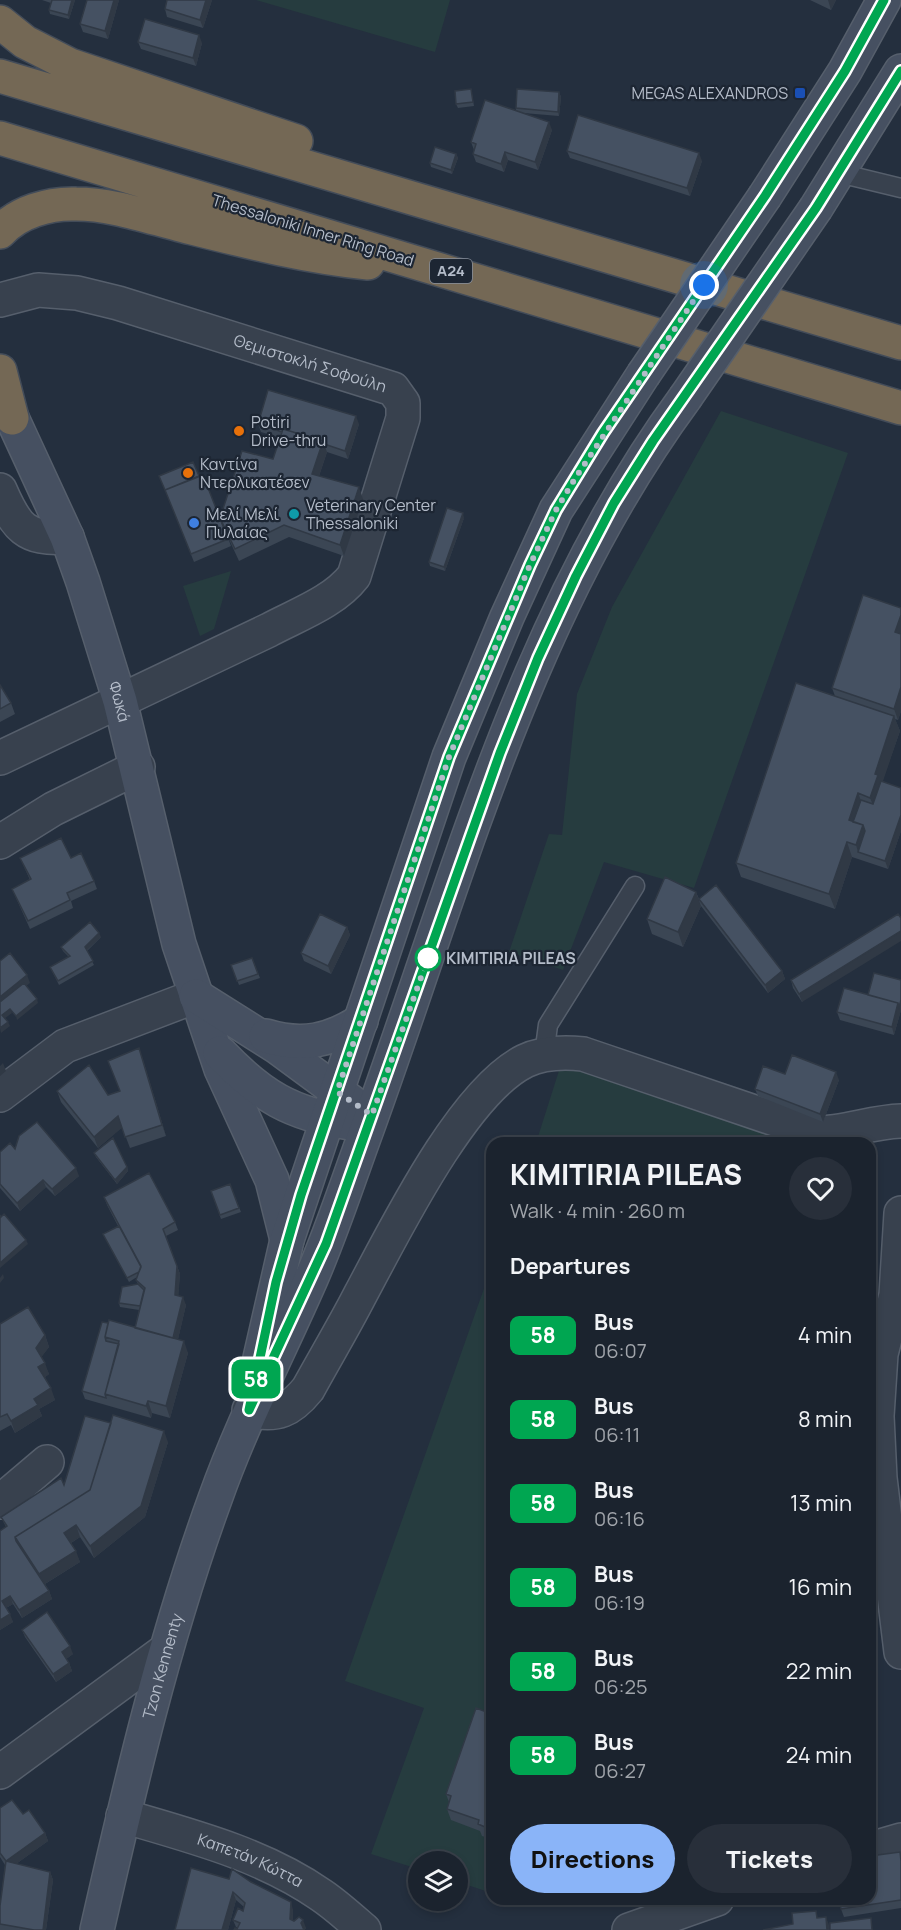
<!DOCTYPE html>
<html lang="en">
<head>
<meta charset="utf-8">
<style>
  :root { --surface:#1b232e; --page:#282f3a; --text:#f1f3f6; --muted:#a0a4aa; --line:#39404a; --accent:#8ab4f8 }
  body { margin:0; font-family:Manrope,sans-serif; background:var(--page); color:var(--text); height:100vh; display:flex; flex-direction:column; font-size:22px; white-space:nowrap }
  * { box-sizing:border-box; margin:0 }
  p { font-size:20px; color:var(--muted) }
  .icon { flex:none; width:33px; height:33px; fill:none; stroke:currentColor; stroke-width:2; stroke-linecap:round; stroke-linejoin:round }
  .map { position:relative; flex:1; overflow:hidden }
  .drawer { position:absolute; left:486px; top:1137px; width:390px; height:768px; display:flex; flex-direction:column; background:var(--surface); border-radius:18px; box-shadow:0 3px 9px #0003,0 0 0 2px var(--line) }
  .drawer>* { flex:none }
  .badge { padding:0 12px; border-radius:9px; font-size:21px; line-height:39px }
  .controls { position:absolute; left:408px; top:1851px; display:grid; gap:12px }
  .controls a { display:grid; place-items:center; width:60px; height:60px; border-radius:50%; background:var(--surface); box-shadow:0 3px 9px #0003,0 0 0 2px var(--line); font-size:30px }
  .you { position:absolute; width:30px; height:30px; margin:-15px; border:4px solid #fff; border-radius:50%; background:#1a73e8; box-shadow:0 0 0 9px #1a73e833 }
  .map>.badge { position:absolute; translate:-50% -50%; box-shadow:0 0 0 3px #fff }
  h2 { padding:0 24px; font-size:22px; line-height:54px }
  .round { display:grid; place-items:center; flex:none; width:63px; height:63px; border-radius:32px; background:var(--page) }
  .overview { display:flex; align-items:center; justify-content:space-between; height:102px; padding:0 24px }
  h1 { font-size:28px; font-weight:800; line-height:45px }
  .cta { display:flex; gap:12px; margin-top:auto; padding:12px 24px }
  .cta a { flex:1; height:69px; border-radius:36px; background:var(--accent); color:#111; font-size:24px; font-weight:800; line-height:69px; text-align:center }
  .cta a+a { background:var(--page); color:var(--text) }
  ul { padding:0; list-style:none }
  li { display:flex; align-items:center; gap:18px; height:84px; padding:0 24px }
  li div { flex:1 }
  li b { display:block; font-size:22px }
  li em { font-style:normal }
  li .badge { min-width:66px; font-weight:700; text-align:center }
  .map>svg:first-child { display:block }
  .green { fill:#263c3f }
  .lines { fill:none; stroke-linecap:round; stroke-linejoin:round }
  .lane-casing { stroke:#565f6c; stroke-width:21 }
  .street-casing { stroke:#565f6c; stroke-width:36 }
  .secondary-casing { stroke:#565f6c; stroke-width:36 }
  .highway-casing { stroke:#434c59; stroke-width:36 }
  .lane { stroke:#38414e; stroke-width:18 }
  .street { stroke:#38414e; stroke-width:33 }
  .secondary { stroke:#465061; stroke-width:33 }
  .highway { stroke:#746855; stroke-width:33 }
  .secondary-bridge-casing { stroke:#565f6c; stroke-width:36; stroke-linecap:butt }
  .secondary-bridge { stroke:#465061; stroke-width:33 }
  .wall { fill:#3b4654 }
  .shaded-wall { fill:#303945 }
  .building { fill:#455162; stroke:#303945; stroke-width:1.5 }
  .line-casing { stroke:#fff; stroke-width:14 }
  .line { stroke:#00a651; stroke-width:9 }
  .walk { stroke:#b4bcc9; stroke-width:6; stroke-dasharray:0 10.8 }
  .transit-dot { fill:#1a4fb4; stroke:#1d2633; stroke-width:2 }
  .food-dot { fill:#e8710a; stroke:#1d2633; stroke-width:2 }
  .culture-dot { fill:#0f9aa8; stroke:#1d2633; stroke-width:2 }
  .shop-dot { fill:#3f7fe0; stroke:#1d2633; stroke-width:2 }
  .stop-dot { fill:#fff; stroke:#00a651; stroke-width:3 }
  .labels { text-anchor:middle; stroke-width:4.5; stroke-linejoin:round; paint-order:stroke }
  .shield { fill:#1d2633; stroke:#878f9c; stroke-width:1.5 }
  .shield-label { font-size:15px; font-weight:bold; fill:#b4bcc9 }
  .poi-label { font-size:16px; fill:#b4bcc9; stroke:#1d2633; text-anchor:start }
  .street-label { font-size:16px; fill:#b4bcc9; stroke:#1d2633 }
  .stop-label { font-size:16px; font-weight:bold; fill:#b4bcc9; stroke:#1d2633; text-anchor:start }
</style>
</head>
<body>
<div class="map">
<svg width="901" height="1930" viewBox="0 0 901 1930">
  <rect width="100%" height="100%" fill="#242f3e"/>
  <!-- green -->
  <path class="green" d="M256 0H450L435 52Z
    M721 411 848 453 694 888 604 862 563 970 509 952 549 834 562 835 577 694 612 607Z
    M231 571 214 629 200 636 183 586Z
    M563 1058 807 1143H536Z
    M492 1266V1893L458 1882V1862H418V1869L371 1854 424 1708 345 1681Z"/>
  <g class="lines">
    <!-- lane casing -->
    <g class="lane-casing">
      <path id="lane" d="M839 173 901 188
        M544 1055 548 1025 635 886"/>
    </g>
    <!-- street casing -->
    <g class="street-casing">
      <g id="street">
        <path id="s1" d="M0 300 38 290 77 293 118 303 393 389 403 403V418L354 576C334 602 297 615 269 630L0 758"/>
        <path d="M0 490C16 527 25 540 67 537"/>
        <path d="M0 842 53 809 138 767"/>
        <path d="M0 1095 65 1046 196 996"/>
        <path d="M901 1213 896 1295 881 1354 877 1416 880 1478 901 1652"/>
        <path d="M249 1410C277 1417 291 1410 308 1389 325 1358 343 1328 359 1297 393 1234 462 1092 525 1061 544 1052 564 1052 583 1054L816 1133C845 1133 871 1122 901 1121"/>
        <path d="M0 1502 47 1462"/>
        <path d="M0 1772 166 1650"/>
        <path id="s2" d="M123 1816C191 1836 262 1854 321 1895 336 1905 350 1918 364 1930"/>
        <path d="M870 1849 901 1840"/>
        <path d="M629 1930 717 1899"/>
      </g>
    </g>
    <!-- secondary casing -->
    <g class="secondary-casing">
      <g id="secondary">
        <path d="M765 196 845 71 884 0"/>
        <path d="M816 208 901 71"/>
        <path id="s3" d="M12 418 67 537 83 582 120 701 179 944 221 1069 272 1180 287 1240"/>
        <path d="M196 996 277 1047 353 1103"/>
        <path d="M266 1036C302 1047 330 1041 361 1021"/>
        <path d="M220 1053C261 1096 291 1114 350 1123"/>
        <path d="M260 1358 287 1240 449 757 507 617 556 510 643 375"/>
        <path id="s4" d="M97 1930C130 1785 164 1639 215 1499 242 1423 279 1352 311 1279 332 1231 348 1181 366 1132 457 882 525 615 685 398"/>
      </g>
    </g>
    <!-- highway casing -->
    <g class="highway-casing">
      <path id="highway" d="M0 22 25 42 70 65 296 141
        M0 76 901 343
        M0 138 901 408
        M0 232C18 212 49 203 76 204 112 204 148 217 184 226 244 241 306 257 368 263
        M0 371 12 418"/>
    </g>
    <!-- lane -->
    <use href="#lane" class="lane"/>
    <!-- street -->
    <use href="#street" class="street"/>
    <!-- secondary -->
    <use href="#secondary" class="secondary"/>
    <!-- highway -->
    <use href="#highway" class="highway"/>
    <!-- secondary-bridge casing -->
    <g class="secondary-bridge-casing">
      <path id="secondary-bridge" d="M643 375 765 196
        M685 398 816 208"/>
    </g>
    <!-- secondary-bridge -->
    <use href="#secondary-bridge" class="secondary-bridge"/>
  </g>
  <!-- wall -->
  <path class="wall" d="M42 0H75L69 19 50 14 49 10 51 3Z
    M119 0 108 39 83 32 80 24Z
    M167 0H212L203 28 167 17 165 9Z
    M810 0H836L831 10Z
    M138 42 202 43 196 66 141 49Z
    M471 89 474 106 458 108 456 104Z
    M559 92 561 97 559 116 523 113 552 130 538 170 508 160 504 172 476 162 473 154 474 150 471 142 516 110V108Z
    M567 151 702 161 690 196 570 158Z
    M456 154 458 158 452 174 431 167 430 163Z
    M258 424H359L348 459 327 452 319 476 363 499 344 556 289 537 239 561 227 535 231 546 194 562 167 494 199 476 221 520 273 459 280 438 261 432Z
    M464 518 445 571 430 566 429 562Z
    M901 608V711L898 720 895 719 900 731 882 782 901 788V831L888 869 852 857 835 909 741 877 736 863 835 696 832 688Z
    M0 685 11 703 15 714 0 722Z
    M20 858H71L94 881 97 889 71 901 73 908 30 929 12 889 30 880Z
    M696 892 699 899 782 971 785 979 768 993 701 906 683 947 652 934 647 919Z
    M898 914 802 1002 793 988 791 980Z
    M347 927 350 935 331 974 304 961 301 953Z
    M101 937 87 951 94 965 59 985 50 967 69 957 63 951 61 947Z
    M252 958 260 978 239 985 231 965Z
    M901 980V1010L894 1035 840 1020 837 1012 868 995Z
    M143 1060 166 1136 130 1148 122 1127 98 1148 61 1102 57 1091 108 1095 120 1091Z
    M785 1074 839 1080 823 1122 758 1096 755 1089Z
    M15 1149 79 1176 55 1196 46 1187 20 1211 0 1188V1152Z
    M94 1153 127 1167 128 1171 117 1184 96 1157Z
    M230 1184 241 1212 221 1219 211 1191Z
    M104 1197 175 1222 178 1230 166 1236 180 1274 178 1296 186 1305 178 1339 188 1353 170 1418 152 1413 151 1418 85 1399 82 1391 102 1322 135 1328 139 1310 120 1307 119 1303 138 1284 136 1280 137 1277 129 1282 105 1238 103 1234 118 1226 107 1205Z
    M0 1324 45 1335 49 1347 41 1357 49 1374 45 1377 55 1400 39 1409 42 1416 15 1433 11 1425 0 1431Z
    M168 1442 145 1517 94 1558 80 1537 71 1543 80 1562 45 1584 49 1591 52 1599 22 1618 13 1604 6 1608 13 1622 0 1630 6 1527 1 1517 64 1485Z
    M22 1630 73 1654 66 1659 69 1663 72 1671 56 1682 25 1637Z
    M492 1714V1830L489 1838 482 1836 480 1831 451 1820 447 1809 449 1802 446 1794Z
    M0 1808 23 1814 45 1833 48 1841 16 1864 50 1872 53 1880 46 1930H0V1906L5 1865 0 1857Z
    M900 1852 901 1856V1908L844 1917 841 1909Z
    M229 1879 251 1882 293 1910V1921L306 1928 304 1930 237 1929 238 1928 236 1927 233 1920 243 1911 244 1907 236 1900 228 1930H175Z"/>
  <!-- shaded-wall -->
  <path class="shaded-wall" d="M72 0H75L69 19 68 15Z
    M114 0H119L108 39 105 31Z
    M206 0H212L203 28 200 20Z
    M828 0H836L831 10Z
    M199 35 202 43 196 66 193 58Z
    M559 92 561 97 559 116 558 112Z
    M549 122 552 130 538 170 535 162Z
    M505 152 508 160 504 172 501 164Z
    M699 153 702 161 690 196 687 188Z
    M456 154 458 158 452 174 451 170Z
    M356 416 359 424 348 459 345 451Z
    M323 441 327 452 316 485 312 474Z
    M359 487 363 499 344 556 340 545Z
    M463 513 464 518 445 571 444 567Z
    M901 615V639L895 632Z
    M901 687V711L898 720 894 709Z
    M894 716 900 731 882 784 876 812 870 798 875 774Z
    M858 793 864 808 857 828 849 820Z
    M901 815V831L888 869 885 861Z
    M863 825 868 839 858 852 856 845Z
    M847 842 852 857 835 909 829 894Z
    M696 892 701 906 683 947 678 932Z
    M347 927 350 935 331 974 328 966Z
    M901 931V941L802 1002 799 994Z
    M99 933 101 937 86 951 85 947Z
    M782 971 785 979 768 993 765 985Z
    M27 975 30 983 0 1007V997Z
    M37 999 38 1003 17 1020 16 1016Z
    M901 1000V1010L894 1035 892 1027 898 1003Z
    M10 1009 12 1013 4 1019 2 1015Z
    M8 1022 10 1026 1 1033 0 1028Z
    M139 1048 143 1060 166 1136 162 1125Z
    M3 1063 6 1071 0 1076V1066Z
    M836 1072 839 1080 823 1122 820 1114Z
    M118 1116 123 1127 98 1148 94 1137Z
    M127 1167 128 1171 117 1184 115 1180Z
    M76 1168 79 1176 55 1196 52 1189Z
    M43 1180 46 1187 20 1211 17 1203Z
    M26 1240 28 1244 0 1268V1263Z
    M177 1266 180 1274 178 1303 175 1295Z
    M3 1274 4 1278 0 1283V1278Z
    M183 1297 186 1305 176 1348 173 1341Z
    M45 1335 49 1347 40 1359 36 1348Z
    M184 1341 188 1353 170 1418 166 1406Z
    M45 1363 49 1374 43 1379 38 1367Z
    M51 1388 55 1400 39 1409 42 1416 15 1433 11 1421 34 1399Z
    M148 1401 152 1413 151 1418 146 1406Z
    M164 1431 168 1442 145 1517 94 1558 90 1546Z
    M76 1525 80 1537 69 1544 64 1533Z
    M76 1551 80 1562 43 1585 39 1574Z
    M49 1591 52 1599 22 1618 19 1610Z
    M10 1596 13 1604 4 1609 2 1601Z
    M10 1614 13 1622 0 1630V1620Z
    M70 1646 73 1654 65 1660 62 1652Z
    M69 1663 72 1671 56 1682 53 1674Z
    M492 1808V1830L489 1838 485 1827Z
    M45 1833 48 1841 9 1869 6 1861Z
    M50 1872 53 1880 46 1930H43Z
    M233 1892 236 1900 228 1930H222Z
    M291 1902 293 1910V1927L290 1919Z
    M826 1917 829 1925V1930H827Z
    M303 1920 306 1928 304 1930 301 1923Z"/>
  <!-- building -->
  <path class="building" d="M52 0H72L68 15 49 10Z
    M87 0H114L105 31 80 24Z
    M167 0H206L200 20 165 9Z
    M145 19 199 35 193 58 138 42Z
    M471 89 473 102 456 104 455 91Z
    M517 89 559 92 558 112 516 108Z
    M485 100 549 122 535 162 505 152 501 164 473 154 476 144 471 142Z
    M578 115 699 153 687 188 567 151Z
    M435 147 456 154 451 170 430 163Z
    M268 390 356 416 345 451 324 444 323 441 283 429 282 432 258 424Z
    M283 429 323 441 312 474 359 487 340 545 284 525 235 549 220 518 242 451 273 459Z
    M193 462 199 476 165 490 159 476Z
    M203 475 228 539 191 554 165 490Z
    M447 508 463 513 444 567 429 562Z
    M863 595 901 608V615L895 632 901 634V687L894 709 832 688Z
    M796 683 894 716 875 774 878 775 870 798 858 793 849 820 863 825 856 845 847 842 829 894 736 863Z
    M0 685 11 703 0 709Z
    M881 781 901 788V815L885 861 858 852 865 831 863 825 853 822 861 800 873 804Z
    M61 838 71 858 81 853 94 881 67 893 70 900 28 921 12 889 31 879 20 858Z
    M665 877 696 892 678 932 647 919Z
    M716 885 782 971 765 985 699 899Z
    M320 914 347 927 328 966 301 953Z
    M898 914 901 918V931L799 994 791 980Z
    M90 922 99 933 85 947 93 961 58 981 50 967 70 956 61 947Z
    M10 953 27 975 0 997V961Z
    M252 958 258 974 237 981 231 965Z
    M874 973 901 980V1000L899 1007 898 1003 868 995Z
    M24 983 37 999 16 1016 10 1009 2 1015 8 1022 0 1028V1002Z
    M844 988 898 1003 892 1027 837 1012Z
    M139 1048 162 1125 125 1137 118 1116 94 1137 57 1091 89 1065 108 1095 120 1091 108 1061Z
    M792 1055 836 1072 820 1114 755 1089 763 1066 785 1074Z
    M37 1122 76 1168 52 1189 43 1180 17 1203 0 1184V1152L10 1143 15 1149 19 1136Z
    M113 1138 127 1167 115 1180 94 1153Z
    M149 1173 175 1222 163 1229 177 1266 175 1295 183 1297 173 1338 135 1328 145 1288 136 1280 141 1266 104 1197Z
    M230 1184 239 1208 220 1215 211 1191Z
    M4 1214 26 1240 0 1263V1215L1 1217Z
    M119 1226 141 1267 139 1272 127 1278 103 1234Z
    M138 1284 144 1290 140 1306 119 1303 122 1287Z
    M28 1307 45 1335 36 1348 45 1363 38 1367 51 1388 34 1399 38 1405 11 1421 7 1414 0 1417V1324Z
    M109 1320 184 1341 166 1406 148 1401 146 1406 105 1394 119 1341 105 1337Z
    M102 1322 108 1323 105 1337 106 1341 119 1344 105 1394 106 1398 82 1391Z
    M113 1415 164 1431 141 1506 90 1546 76 1525 64 1533 76 1551 39 1574 15 1537 90 1490Z
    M85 1416 111 1423 90 1490 15 1537 16 1541 49 1591 19 1610 10 1596 2 1601 10 1614 0 1620V1531L7 1526 1 1517 61 1478 64 1485Z
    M47 1612 70 1646 62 1652 69 1663 53 1674 22 1630Z
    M476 1708 492 1714V1808L485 1827 478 1824 479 1820 447 1809 451 1796 446 1794Z
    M12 1800 23 1814 29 1810 45 1833 6 1861 0 1853V1808Z
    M900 1852 901 1861V1900L841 1909 839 1899H870V1856Z
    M6 1861 50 1872 43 1930H34L0 1924V1906Z
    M191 1868 229 1879 232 1869 251 1882 291 1902 290 1919 294 1921 299 1917 303 1920 301 1923 304 1930H234L235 1928 237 1929 240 1923 233 1920 238 1908 243 1911 245 1903 233 1892 222 1930H175Z
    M816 1911 817 1918 826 1917 827 1930H763L793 1924 792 1913Z
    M871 1918 872 1930H830V1923Z"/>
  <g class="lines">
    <!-- line casing -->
    <g class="line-casing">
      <path id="line" d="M884 0 845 71 765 196 603 433 556 510 530 565 449 757 301 1195 276 1282 249 1410 326 1244 500 753 538 658 576 576 614 503 653 441 816 208 901 71"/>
    </g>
    <!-- line -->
    <use href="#line" class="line"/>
    <!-- walk -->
    <path class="walk" d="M428 958 372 1115 337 1092 449 757 530 565 556 510 576 477 704 285"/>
  </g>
  <!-- markers -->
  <rect class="transit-dot" x="794" y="87" width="12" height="12" rx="3"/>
  <g class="food-dot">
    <circle cx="239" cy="431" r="6"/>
    <circle cx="188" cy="473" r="6"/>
  </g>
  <circle class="culture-dot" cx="294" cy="514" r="6"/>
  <circle class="shop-dot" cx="194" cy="523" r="6"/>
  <circle class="stop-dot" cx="428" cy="958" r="12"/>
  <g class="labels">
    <!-- shield labels -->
    <rect class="shield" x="430" y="259" width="42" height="24" rx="4.5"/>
    <g class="shield-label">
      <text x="451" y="276">Α24</text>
    </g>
    <!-- poi labels -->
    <g class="poi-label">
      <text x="788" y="99" text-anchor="end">MEGAS ALEXANDROS</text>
      <text x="251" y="428">Potiri<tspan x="251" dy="18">Drive-thru</tspan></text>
      <text x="200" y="470">Καντίνα<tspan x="200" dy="18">Ντερλικατέσεν</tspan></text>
      <text x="306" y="511">Veterinary Center<tspan x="306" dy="18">Thessaloniki</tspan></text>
      <text x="206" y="520">Μελί Μελί<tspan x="206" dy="18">Πυλαίας</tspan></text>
    </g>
    <!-- street labels -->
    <g class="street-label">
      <text transform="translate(313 230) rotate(17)" y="6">Thessaloniki Inner Ring Road</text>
      <text dy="6" stroke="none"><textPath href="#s1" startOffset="322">Θεμιστοκλή Σοφούλη</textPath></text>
      <text dy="6" stroke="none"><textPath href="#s3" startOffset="304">Φωκά</textPath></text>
      <text dy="6" stroke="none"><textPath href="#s4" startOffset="272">Tzon Kennenty</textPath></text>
      <text dy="6" stroke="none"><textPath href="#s2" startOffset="135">Καπετάν Κώττα</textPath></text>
    </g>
    <!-- stop labels -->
    <g class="stop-label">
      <text x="446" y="964">KIMITIRIA PILEAS</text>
    </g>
  </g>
</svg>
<div class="controls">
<a><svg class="icon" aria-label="layers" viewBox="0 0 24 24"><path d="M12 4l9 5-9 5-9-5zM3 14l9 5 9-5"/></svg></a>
</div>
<div class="you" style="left:704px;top:285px"></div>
<b class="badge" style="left:256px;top:1379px;background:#00a651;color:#fff">58</b>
<section class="drawer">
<div class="overview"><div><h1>KIMITIRIA PILEAS</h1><p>Walk · 4 min · 260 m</p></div><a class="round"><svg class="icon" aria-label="heart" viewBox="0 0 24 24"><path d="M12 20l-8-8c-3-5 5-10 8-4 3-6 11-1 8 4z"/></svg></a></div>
<h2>Departures</h2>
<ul>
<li><span class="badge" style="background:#00a651;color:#fff">58</span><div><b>Bus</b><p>06:07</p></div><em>4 min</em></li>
<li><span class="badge" style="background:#00a651;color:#fff">58</span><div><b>Bus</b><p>06:11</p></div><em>8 min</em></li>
<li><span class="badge" style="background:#00a651;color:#fff">58</span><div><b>Bus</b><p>06:16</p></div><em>13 min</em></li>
<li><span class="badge" style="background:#00a651;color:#fff">58</span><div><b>Bus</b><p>06:19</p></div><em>16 min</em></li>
<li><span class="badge" style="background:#00a651;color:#fff">58</span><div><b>Bus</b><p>06:25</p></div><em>22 min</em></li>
<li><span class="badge" style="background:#00a651;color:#fff">58</span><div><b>Bus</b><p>06:27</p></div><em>24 min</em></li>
</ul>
<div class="cta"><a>Directions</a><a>Tickets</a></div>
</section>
</div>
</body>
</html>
